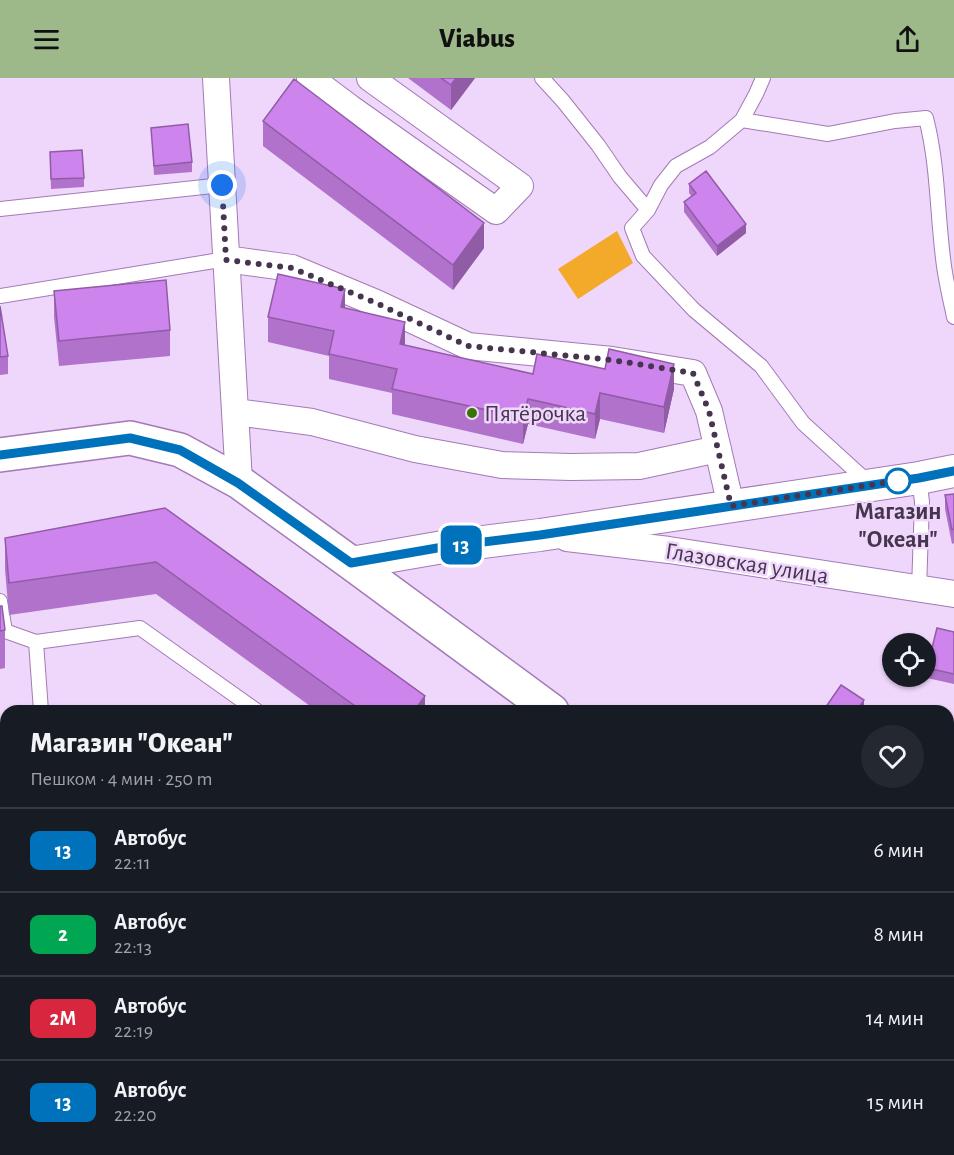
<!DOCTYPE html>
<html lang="ru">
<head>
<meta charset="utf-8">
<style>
  :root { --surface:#171b24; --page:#242831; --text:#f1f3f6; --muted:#9ea1a6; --line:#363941; --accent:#9eb989 }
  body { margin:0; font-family:"Alegreya Sans",sans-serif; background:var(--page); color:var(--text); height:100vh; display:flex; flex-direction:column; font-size:22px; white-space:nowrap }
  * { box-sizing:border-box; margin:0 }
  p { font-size:20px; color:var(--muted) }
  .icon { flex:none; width:33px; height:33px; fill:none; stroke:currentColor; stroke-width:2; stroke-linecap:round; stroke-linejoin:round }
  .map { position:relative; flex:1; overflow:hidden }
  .sheet { position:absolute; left:0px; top:627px; width:954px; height:450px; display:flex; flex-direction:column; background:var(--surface); border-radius:18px 18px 0 0; box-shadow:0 2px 4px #0004 }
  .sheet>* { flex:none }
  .badge { padding:0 12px; border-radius:9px; font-size:21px; line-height:39px }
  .fabs { position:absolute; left:882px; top:555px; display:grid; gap:12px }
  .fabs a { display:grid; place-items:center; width:54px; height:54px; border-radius:50%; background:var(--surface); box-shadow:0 2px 4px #0004; font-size:30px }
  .you { position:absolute; width:30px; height:30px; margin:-15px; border:4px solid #fff; border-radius:50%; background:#1a73e8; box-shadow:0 0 0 9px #1a73e833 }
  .map>.badge { position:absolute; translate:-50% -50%; box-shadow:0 0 0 3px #fff }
  .round { display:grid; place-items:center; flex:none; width:63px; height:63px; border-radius:32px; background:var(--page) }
  .head { display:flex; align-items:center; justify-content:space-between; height:102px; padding:0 30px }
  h1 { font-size:28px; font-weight:800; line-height:45px }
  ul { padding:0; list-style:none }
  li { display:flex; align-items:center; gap:18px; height:84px; padding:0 30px; border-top:2px solid var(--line) }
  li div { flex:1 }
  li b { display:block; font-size:22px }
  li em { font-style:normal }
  li .badge { min-width:66px; font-weight:700; text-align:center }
  header { display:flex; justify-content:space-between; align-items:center; height:78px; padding:0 30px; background:var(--accent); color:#111; font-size:27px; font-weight:800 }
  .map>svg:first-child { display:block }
  .green { fill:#f3a929 }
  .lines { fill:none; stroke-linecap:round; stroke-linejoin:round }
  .service-casing { stroke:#a37ab5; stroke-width:16 }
  .minor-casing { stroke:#a37ab5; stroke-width:28 }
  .tertiary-casing { stroke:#a37ab5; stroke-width:34 }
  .primary-casing { stroke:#a37ab5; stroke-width:36 }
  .service { stroke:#fff; stroke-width:14 }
  .minor { stroke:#fff; stroke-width:26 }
  .tertiary { stroke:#fff; stroke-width:32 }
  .primary { stroke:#fff; stroke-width:33 }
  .wall { fill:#b072cb }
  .shaded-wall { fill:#905ca5 }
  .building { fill:#cd84ec; stroke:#905ca5; stroke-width:1.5 }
  .line-casing { stroke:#fff; stroke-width:14 }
  .line { stroke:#0072bc; stroke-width:9 }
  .walk { stroke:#46354e; stroke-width:6; stroke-dasharray:0 10.8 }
  .poi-dot { fill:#397303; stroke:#efd6fb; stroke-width:2 }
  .stop-dot { fill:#fff; stroke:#0072bc; stroke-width:3 }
  .labels { text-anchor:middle; stroke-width:5; stroke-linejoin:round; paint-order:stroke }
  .poi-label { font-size:24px; fill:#46354e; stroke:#efd6fb; text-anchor:start }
  .stop-label { font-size:24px; font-weight:bold; fill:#46354e; stroke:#efd6fb }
  .street-label { font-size:24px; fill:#46354e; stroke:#efd6fb }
</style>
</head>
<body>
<header><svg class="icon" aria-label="menu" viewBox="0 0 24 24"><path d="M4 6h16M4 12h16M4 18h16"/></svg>Viabus<svg class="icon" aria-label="share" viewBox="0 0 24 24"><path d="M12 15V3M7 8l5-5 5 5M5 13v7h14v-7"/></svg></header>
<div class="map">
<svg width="954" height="1077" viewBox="0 0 954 1077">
  <rect width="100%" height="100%" fill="#efd6fb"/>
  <!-- green -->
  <path class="green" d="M617 153 633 185 578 221 558 191Z"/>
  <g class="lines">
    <!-- service casing -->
    <g class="service-casing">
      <path id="service" d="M542 0 563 23 598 67 620 99 648 132
        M763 0 756 16 742 42 828 56 895 43 926 40C938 87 937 132 943 180 945 200 950 220 954 239
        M742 42 710 69 676 88 661 107 648 132 632 150 643 178 694 232 761 288 803 345 870 406
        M0 131 222 107
        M0 218 226 181
        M919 400 922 424 919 511
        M0 523 5 553 36 564
        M41 633 36 564 140 550 257 633
        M0 686 6 685
        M948 912 954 904
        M0 971 6 966
        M798 1071 807 1077"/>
    </g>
    <!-- minor casing -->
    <g class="minor-casing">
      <path id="minor" d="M216 0 239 404
        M310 0 350 30 496 133 520 108 370 0
        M226 181 292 190 376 225 468 268 612 282 693 295 709 333 731 428
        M235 334 312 344 415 371 502 387 571 389 639 388 718 371
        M567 460 669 472 954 516
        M0 769H6
        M670 1077 674 1071"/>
    </g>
    <!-- tertiary casing -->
    <g class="tertiary-casing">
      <path id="tertiary" d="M351 485 443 469 540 457 919 400 954 393"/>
    </g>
    <!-- primary casing -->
    <g class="primary-casing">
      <path id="primary" d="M0 377 130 360 180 372 239 404 351 485 552 633
        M948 927 954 931"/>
    </g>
    <!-- service -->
    <use href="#service" class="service"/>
    <!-- minor -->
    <use href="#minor" class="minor"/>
    <!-- tertiary -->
    <use href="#tertiary" class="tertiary"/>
    <!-- primary -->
    <use href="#primary" class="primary"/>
  </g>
  <!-- wall -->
  <path class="wall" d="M408 0H475L451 32Z
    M263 43 484 170 453 212 263 68Z
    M151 50 192 84V94L154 97Z
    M50 74 84 100V109L51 111Z
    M689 106 746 155 717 178 684 134V124L692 119 689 115Z
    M54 213 170 252V278L59 288 54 239Z
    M0 228 8 278V296L0 297Z
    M345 230 405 267 533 296 674 311 664 355 600 341 595 361 528 346 523 366 392 336V315L329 301V278L268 264V239Z
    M954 416V465L952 466 945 431V417Z
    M165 430 425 633H317L156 516 9 537 5 492V460Z
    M0 528 5 552V590L0 591Z
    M954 554V606L927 600V590Z
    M0 786H6V898L0 899Z
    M0 1013 6 1015V1069L0 1068Z
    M16 1071H27V1073Z
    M66 1071H138L136 1077H66Z
    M892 1071H948L954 1077H900Z"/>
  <!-- shaded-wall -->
  <path class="shaded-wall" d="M456 0H475L451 32V7Z
    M484 145V170L453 212V187Z
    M746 146V155L717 178V168Z
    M345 211V237L341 229Z
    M405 244V269L400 266Z
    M674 286V311L664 355V329Z
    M600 315V341L595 361V336Z
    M528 321V346L523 366V340Z
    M425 618V633H414Z
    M864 622V632L863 633H856Z
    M908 1071H917L913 1077H908Z"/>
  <!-- building -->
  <path class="building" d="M441 0H456L451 7Z
    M294 1 484 145 453 187 263 43Z
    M188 46 192 84 154 88 151 50Z
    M82 72 84 100 51 101 50 74Z
    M706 93 746 146 717 168 684 124 696 115 689 106Z
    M278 196 345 211 341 229 405 244 400 266 533 296 537 276 605 291 609 271 674 286 664 329 600 315 595 336 528 321 523 340 392 311 397 291 329 276 334 253 268 239Z
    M166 202 170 252 59 263 54 213Z
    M0 228 8 278 0 279Z
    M954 416V451L952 452 945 417Z
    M165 430 425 618 414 633H362L156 484 9 505 5 460Z
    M0 528H2L5 552 0 553Z
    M937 550 954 554V596L927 590Z
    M841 607 864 622 856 633H823Z
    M0 786H6V865L0 866Z
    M0 1013 6 1015V1059L0 1058Z
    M948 1049 954 1053V1077H909L914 1071H948Z
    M66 1071H136L134 1077H90L66 1072Z
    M185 1071H255L254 1077H184Z"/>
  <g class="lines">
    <!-- line casing -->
    <g class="line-casing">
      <path id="line" d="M0 377 130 360 180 372 238 405 351 485 443 469 540 457 919 400 954 393"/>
    </g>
    <!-- line -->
    <use href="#line" class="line"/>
    <!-- walk -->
    <path class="walk" d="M222 107 226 182 292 190 376 225 468 268 612 282 693 295 709 333 731 428 903 402 898 403"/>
  </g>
  <!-- markers -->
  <circle class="poi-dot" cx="472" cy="335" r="6"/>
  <circle class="stop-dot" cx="898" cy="403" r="12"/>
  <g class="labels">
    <!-- poi labels -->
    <g class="poi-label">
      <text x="484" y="343">Пятёрочка</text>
    </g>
    <!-- stop labels -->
    <g class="stop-label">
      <text x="898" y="441">Магазин<tspan x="898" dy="28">"Океан"</tspan></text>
    </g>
    <!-- street labels -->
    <g class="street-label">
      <text transform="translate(747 485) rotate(9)" y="8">Глазовская улица</text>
    </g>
  </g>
</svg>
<div class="fabs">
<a><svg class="icon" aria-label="locate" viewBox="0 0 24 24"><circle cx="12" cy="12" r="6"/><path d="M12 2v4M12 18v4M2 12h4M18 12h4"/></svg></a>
</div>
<div class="you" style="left:222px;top:107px"></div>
<b class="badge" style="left:461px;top:467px;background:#0072bc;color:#fff">13</b>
<section class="sheet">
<div class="head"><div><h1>Магазин &quot;Океан&quot;</h1><p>Пешком · 4 мин · 250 m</p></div><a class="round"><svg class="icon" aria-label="heart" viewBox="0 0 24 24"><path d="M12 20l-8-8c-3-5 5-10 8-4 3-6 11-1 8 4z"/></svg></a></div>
<ul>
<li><span class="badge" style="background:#0072bc;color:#fff">13</span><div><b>Автобус</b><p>22:11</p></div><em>6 мин</em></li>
<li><span class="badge" style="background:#00a651;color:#fff">2</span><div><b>Автобус</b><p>22:13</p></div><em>8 мин</em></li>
<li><span class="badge" style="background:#d7263d;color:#fff">2М</span><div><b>Автобус</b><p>22:19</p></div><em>14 мин</em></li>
<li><span class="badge" style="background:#0072bc;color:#fff">13</span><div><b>Автобус</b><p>22:20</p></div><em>15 мин</em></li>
</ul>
</section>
</div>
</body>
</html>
